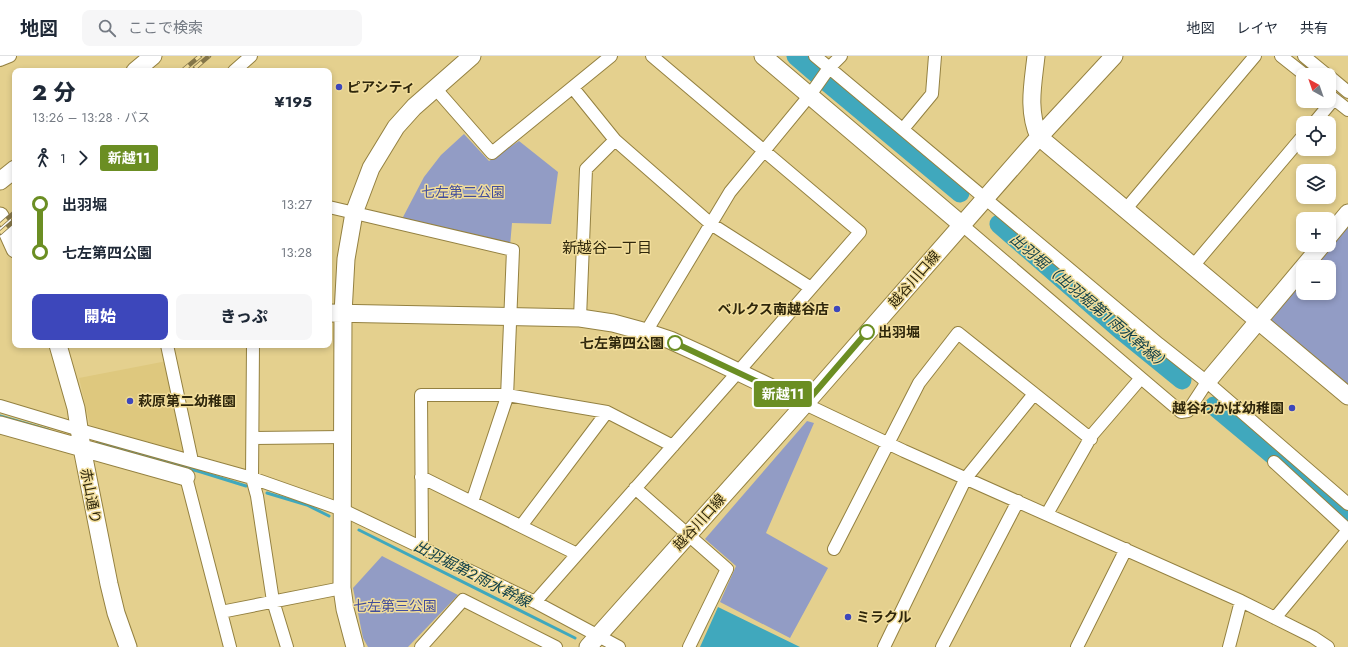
<!DOCTYPE html>
<html lang="ja">
<head>
<meta charset="utf-8">
<style>
  :root { --surface:#fff; --page:#f6f6f7; --text:#1f2937; --muted:#747a83; --line:#e0e1e3; --accent:#3d47bb }
  body { margin:0; font-family:Jost,"Noto Sans JP",sans-serif; background:var(--page); color:var(--text); height:100vh; display:flex; flex-direction:column; font-size:15px; white-space:nowrap }
  * { box-sizing:border-box; margin:0 }
  p { font-size:13px; color:var(--muted) }
  .icon { flex:none; width:22px; height:22px; fill:none; stroke:currentColor; stroke-width:2; stroke-linecap:round; stroke-linejoin:round }
  .map { position:relative; flex:1; overflow:hidden }
  .sheet { position:absolute; left:12px; top:12px; width:320px; height:280px; display:flex; flex-direction:column; background:var(--surface); border-radius:8px; box-shadow:0 2px 6px #0003 }
  .sheet>* { flex:none }
  .badge { padding:0 8px; border-radius:3px; font-size:14px; line-height:26px }
  .needle { width:26px; rotate:320deg }
  .controls { position:absolute; left:1296px; top:12px; display:grid; gap:8px }
  .controls a { display:grid; place-items:center; width:40px; height:40px; border-radius:8px; background:var(--surface); box-shadow:0 2px 6px #0003; font-size:20px }
  .map>.badge { position:absolute; translate:-50% -50%; box-shadow:0 0 0 2px #fff }
  .legs { display:flex; align-items:center; gap:6px; height:44px; padding:0 20px; font-size:13px }
  .legs p { margin-inline-start:auto }
  .overview { display:flex; align-items:center; justify-content:space-between; height:68px; padding:0 20px }
  h1 { font-size:22px; font-weight:800; line-height:30px }
  .button { display:flex; gap:8px; margin-top:auto; padding:8px 20px }
  .button a { flex:1; height:46px; border-radius:8px; background:var(--accent); color:#fff; font-size:16px; font-weight:800; line-height:46px; text-align:center }
  .button a+a { background:var(--page); color:var(--text) }
  ul { padding:0 20px; list-style:none }
  li { display:flex; align-items:center; gap:14px; height:48px; font-size:15px }
  li i { display:grid; place-items:center; width:6px; height:100%; margin:0 5px; background:currentColor }
  li i::after { content:''; width:10px; height:10px; margin:-5px; border:3px solid; border-radius:50%; background:var(--surface) }
  li p { margin-inline-start:auto }
  li:first-child i { background:linear-gradient(#0000 50%,currentColor 0) }
  li:last-child i { background:linear-gradient(currentColor 50%,#0000 0) }
  header { display:flex; align-items:center; gap:24px; box-sizing:border-box; height:56px; padding:0 20px; background:var(--surface); border-bottom:1px solid var(--line) }
  header strong { font-size:19px }
  nav { display:flex; gap:22px; margin-inline-start:auto; font-size:14px }
  .search { width:280px; height:36px; background:var(--page); display:flex; align-items:center; gap:10px; box-sizing:border-box; padding:0 14px; border-radius:8px; color:var(--muted); font-size:15px }
  .map>svg:first-child { display:block }
  .built { fill:#dec87e }
  .green { fill:#929cc5 }
  .water { fill:#40a8bd }
  .lines { fill:none; stroke-linecap:round; stroke-linejoin:round }
  .stream { stroke:#40a8bd; stroke-width:3 }
  .river { stroke:#40a8bd; stroke-width:19 }
  .street-casing { stroke:#948141; stroke-width:14 }
  .secondary-casing { stroke:#948141; stroke-width:19 }
  .street { stroke:#fff; stroke-width:12 }
  .secondary { stroke:#fff; stroke-width:17 }
  .rail-casing { stroke:#847649; stroke-width:4.5 }
  .rail { stroke:#f1dd9b; stroke-width:3; stroke-dasharray:9; stroke-linecap:butt }
  .line-1-casing { stroke:#fff; stroke-width:9 }
  .line-1 { stroke:#6b8e23; stroke-width:6 }
  .poi-dot { fill:#3d47bb; stroke:#f1dd9b; stroke-width:1.5 }
  .stop-1-dot { fill:#fff; stroke:#6b8e23; stroke-width:2 }
  .labels { text-anchor:middle; stroke-width:3; stroke-linejoin:round; paint-order:stroke }
  .poi-label { font-size:14px; font-weight:bold; fill:#2f270c; stroke:#f1dd9b; text-anchor:start }
  .park-label { font-size:14px; fill:#414d9c; stroke:#f1dd9b }
  .street-label { font-size:14px; fill:#2f270c; stroke:#f1dd9b }
  .stop-label { font-size:14px; font-weight:bold; fill:#2f270c; stroke:#f1dd9b; text-anchor:start }
  .neighbourhood-label { font-size:15px; fill:#2f270c; stroke:#f1dd9b }
  .water-label { font-size:15px; font-style:italic; fill:#114049; stroke:#f1dd9b }
</style>
</head>
<body>
<header>
<strong>地図</strong>
<div class="search"><svg class="icon" aria-label="search" viewBox="0 0 24 24"><circle cx="10" cy="10" r="6"/><path d="M15 15l6 6"/></svg>ここで検索</div>
<nav><a>地図</a><a>レイヤ</a><a>共有</a></nav>
</header>
<div class="map">
<svg width="1348" height="591" viewBox="0 0 1348 591">
  <rect width="100%" height="100%" fill="#e4d08e"/>
  <!-- built -->
  <path class="built" d="M167 305 188 401 90 369 79 322Z"/>
  <!-- green -->
  <path class="green" d="M464 78 489 105 519 85 558 116 551 168 512 167 510 190 402 163 424 121 441 99Z
    M1348 166V334L1263 266 1303 219V237H1329V211H1310Z
    M807 365 814 367 766 477 828 512 790 582 720 546 736 510 705 483Z
    M382 500 458 539 408 591H368L363 582 353 532Z"/>
  <!-- water -->
  <path class="water" d="M718 551 800 591H700Z"/>
  <g class="lines">
    <!-- stream -->
    <path class="stream" d="M0 360 48 374
      M97 387 201 416 246 430
      M267 437 307 449 329 460
      M359 474 575 582"/>
    <!-- river -->
    <path class="river" d="M796 0 818 19
      M828 27 960 137
      M999 168 1123 276 1182 324
      M1214 350 1348 462"/>
    <!-- street casing -->
    <g class="street-casing">
      <path id="street" d="M815 0 1159 288 1207 326 1348 448
        M1281 0 1305 19
        M1304 0 1327 19
        M0 4 10 0
        M234 15 251 0
        M1329 20 1348 36
        M435 32 492 97 611 0
        M573 32 615 84 711 168 811 232
        M1329 39 1348 54
        M1314 67 1334 43
        M903 73 932 38 935 0
        M329 151 513 194 507 341 472 446
        M1125 154 1255 0
        M961 168 1141 322 1092 379 1047 458
        M1193 210 1303 80
        M580 262 586 113 615 84
        M646 276 730 136 810 39 829 12 841 0
        M167 289 192 405
        M253 289 252 422 257 440 273 545 287 591
        M1141 322 1181 356 1188 355 1207 326
        M805 348 904 395 1241 545 1313 581 1328 591
        M0 350 80 374 252 422 343 454 535 546 619 591
        M253 382 343 381
        M1274 406 1348 474
        M186 421 230 591
        M421 421 577 498
        M635 432 727 513 689 591
        M521 470 607 356
        M422 491 421 339H507L607 356 673 390
        M834 493 919 327 958 277 1091 383
        M535 546 738 316 860 176 652 0
        M221 556 342 532
        M1275 562 1348 474
        M421 591 463 544 556 591
        M884 591 966 422 1034 338
        M942 591 1018 445
        M1077 591 1126 493
        M1229 591 1241 545"/>
    </g>
    <!-- secondary casing -->
    <g class="secondary-casing">
      <path id="secondary" d="M763 0 961 168
        M1036 0C1033 28 1027 54 1039 81L1348 340
        M135 15 153 0
        M0 125 15 113
        M0 160 15 193
        M1329 180 1348 157
        M329 257 580 262 613 267 646 276 670 284 705 300 805 348
        M58 289 76 352 82 392 109 528 116 557 128 591
        M1207 326 1322 189
        M0 369 186 421
        M355 591 345 553 342 532 343 257 346 203 354 157 371 112 396 71 414 51 472 0
        M588 591 805 348 1039 81 1114 0"/>
    </g>
    <!-- street -->
    <use href="#street" class="street"/>
    <!-- secondary -->
    <use href="#secondary" class="secondary"/>
    <!-- rail casing -->
    <g class="rail-casing">
      <path id="rail" d="M195 12 209 0
        M182 15 200 0
        M0 169 15 156
        M0 177 15 164"/>
    </g>
    <!-- rail -->
    <use href="#rail" class="rail"/>
  </g>
  <g class="lines">
    <!-- line-1 casing -->
    <g class="line-1-casing">
      <path id="line-1" d="M675 287 805 348 867 276"/>
    </g>
    <!-- line-1 -->
    <use href="#line-1" class="line-1"/>
  </g>
  <!-- markers -->
  <g class="poi-dot">
    <circle cx="339" cy="31" r="4"/>
    <circle cx="837" cy="253" r="4"/>
    <circle cx="130" cy="345" r="4"/>
    <circle cx="1292" cy="352" r="4"/>
    <circle cx="848" cy="561" r="4"/>
  </g>
  <g class="stop-1-dot">
    <circle cx="867" cy="276" r="7"/>
    <circle cx="675" cy="287" r="7"/>
  </g>
  <g class="labels">
    <!-- poi labels -->
    <g class="poi-label">
      <text x="347" y="36">ピアシティ</text>
      <text x="829" y="258" text-anchor="end">ベルクス南越谷店</text>
      <text x="138" y="350">萩原第二幼稚園</text>
      <text x="1284" y="357" text-anchor="end">越谷わかば幼稚園</text>
      <text x="856" y="566">ミラクル</text>
    </g>
    <!-- park labels -->
    <g class="park-label">
      <text x="463" y="141">七左第二公園</text>
      <text x="395" y="555">七左第三公園</text>
    </g>
    <!-- street labels -->
    <g class="street-label">
      <text transform="translate(914 223) rotate(-49)" y="5">越谷川口線</text>
      <text transform="translate(91 440) rotate(79)" y="5">赤山通り</text>
      <text transform="translate(699 466) rotate(-48)" y="5">越谷川口線</text>
    </g>
    <!-- stop labels -->
    <g class="stop-label">
      <text x="878" y="281">出羽堀</text>
      <text x="664" y="292" text-anchor="end">七左第四公園</text>
    </g>
    <!-- neighbourhood labels -->
    <g class="neighbourhood-label">
      <text x="607" y="197">新越谷一丁目</text>
    </g>
    <!-- water labels -->
    <g class="water-label">
      <text transform="translate(1090 246) rotate(40)" y="5">出羽堀（出羽堀第１雨水幹線）</text>
      <text transform="translate(472 518) rotate(27)" y="5">出羽堀第２雨水幹線</text>
    </g>
  </g>
</svg>
<div class="controls">
<a><svg class="needle" viewBox="-14 -14 28 28"><path d="M0-13l5 13h-10z" fill="#e53935"/><path d="M0 13l5-13h-10z" fill="#747a83"/></svg></a>
<a><svg class="icon" aria-label="locate" viewBox="0 0 24 24"><circle cx="12" cy="12" r="6"/><path d="M12 2v4M12 18v4M2 12h4M18 12h4"/></svg></a>
<a><svg class="icon" aria-label="layers" viewBox="0 0 24 24"><path d="M12 4l9 5-9 5-9-5zM3 14l9 5 9-5"/></svg></a>
<a>+</a>
<a>−</a>
</div>
<b class="badge" style="left:783px;top:338px;background:#6b8e23;color:#fff">新越11</b>
<section class="sheet">
<div class="overview"><div><h1>2 分</h1><p>13:26 – 13:28 · バス</p></div><b>¥195</b></div>
<div class="legs"><svg class="icon" aria-label="walk" viewBox="0 0 24 24"><circle cx="13" cy="4" r="2"/><path d="M13 8l-2 6 4 7M11 14l-3 7M7 12l3-4h3l4 4"/></svg>1<svg class="icon" aria-label="forward" viewBox="0 0 24 24"><path d="M9 5l7 7-7 7"/></svg><b class="badge" style="background:#6b8e23;color:#fff">新越11</b></div>
<ul>
<li><i style="color:#6b8e23"></i><b>出羽堀</b><p>13:27</p></li>
<li><i style="color:#6b8e23"></i><b>七左第四公園</b><p>13:28</p></li>
</ul>
<div class="button"><a>開始</a><a>きっぷ</a></div>
</section>
</div>
</body>
</html>
